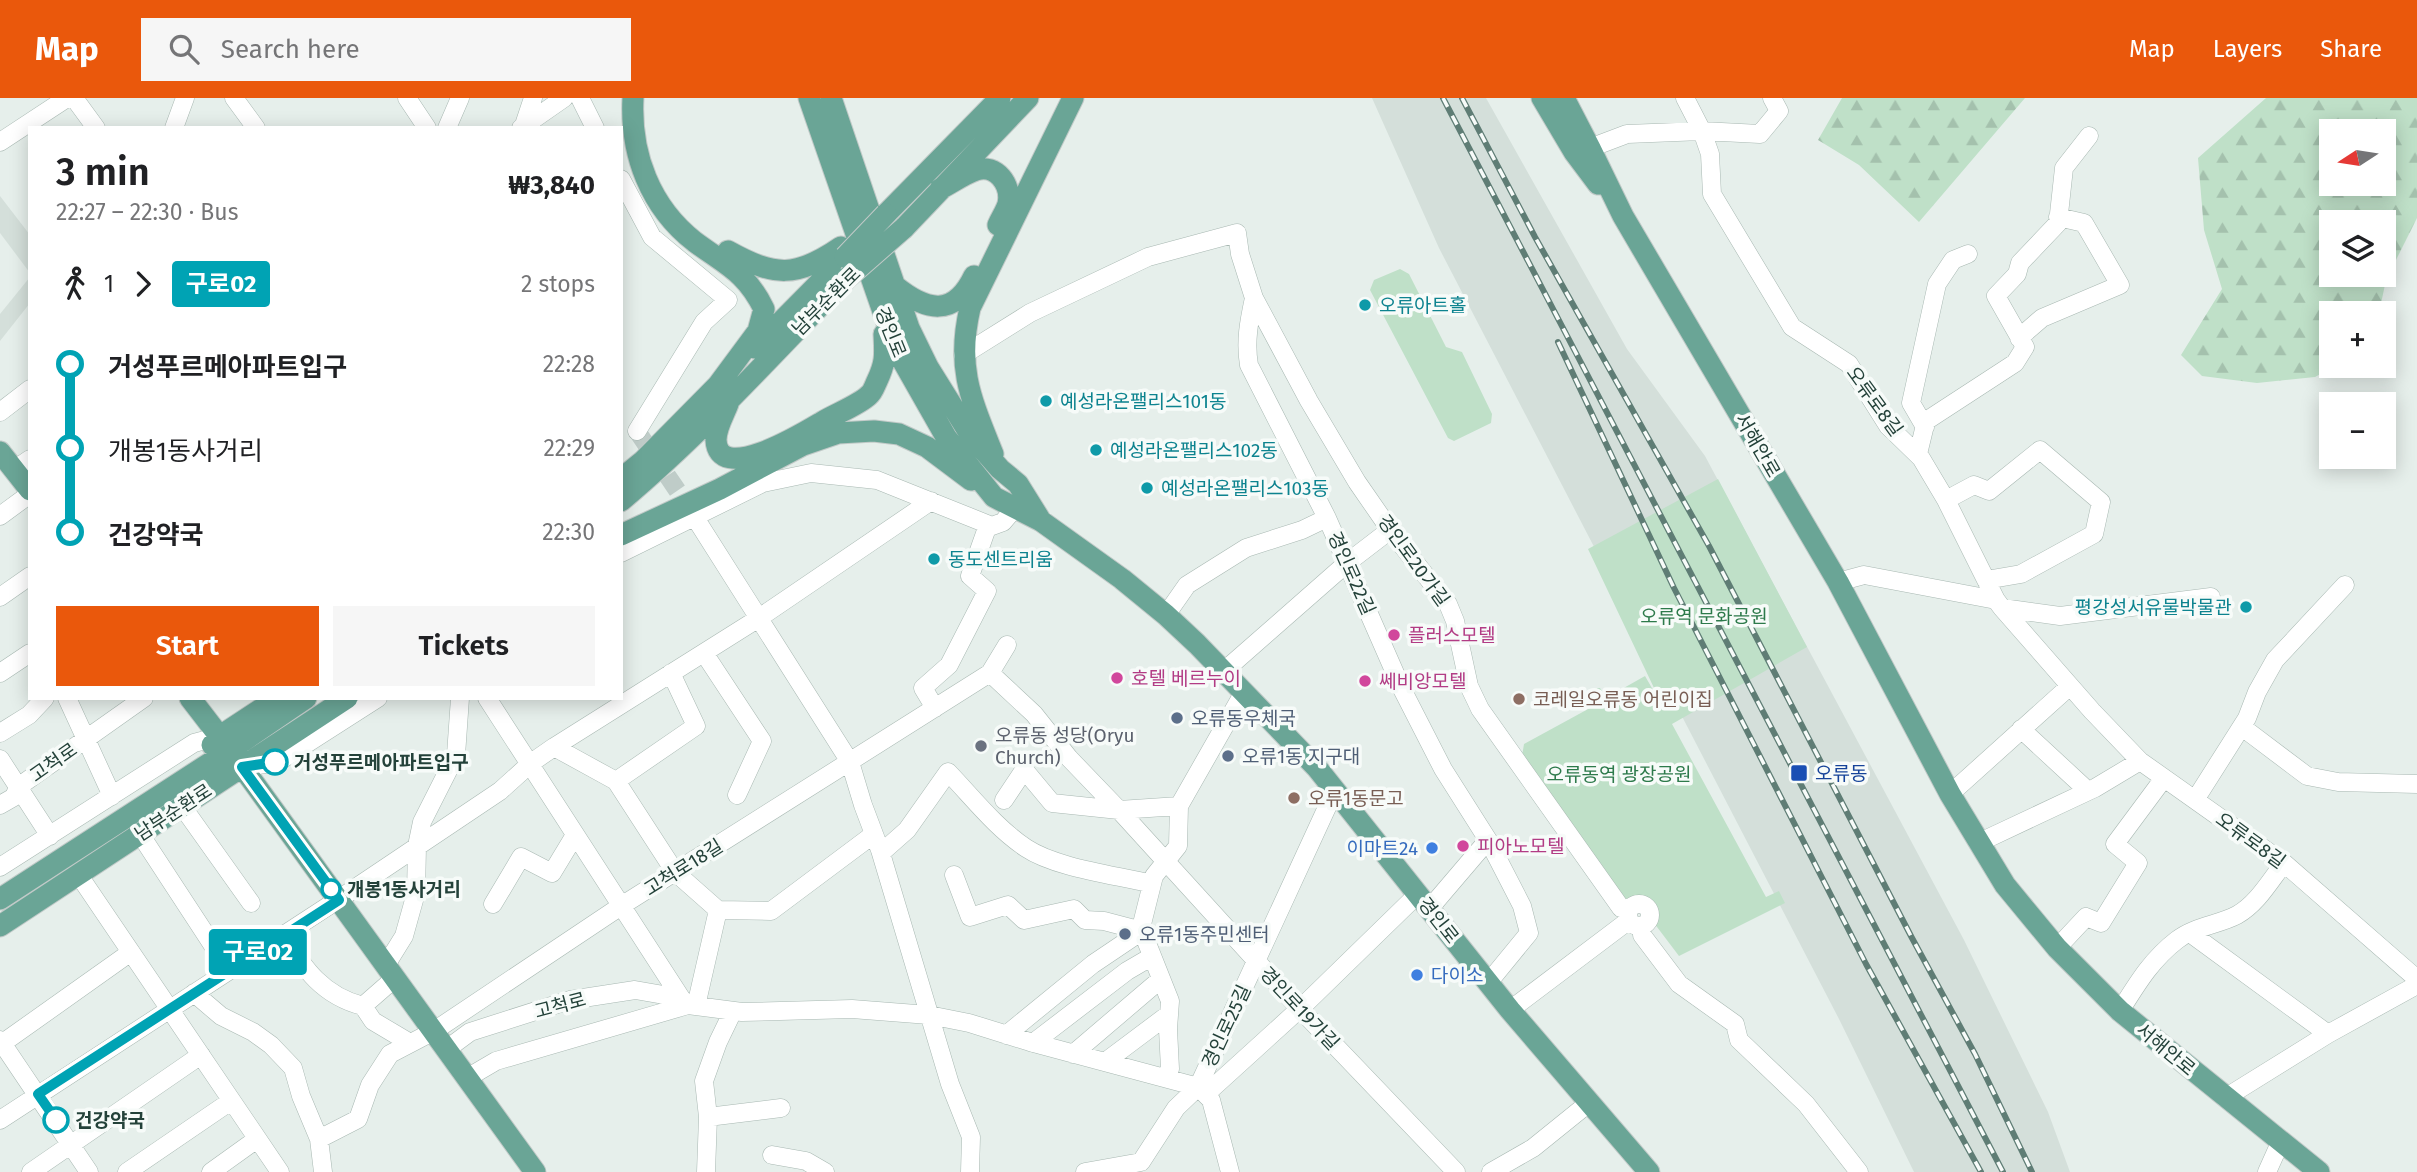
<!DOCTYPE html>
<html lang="en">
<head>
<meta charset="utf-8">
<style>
  :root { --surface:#fff; --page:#f6f6f6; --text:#202124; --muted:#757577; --accent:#ea580c }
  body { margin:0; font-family:"Fira Sans","Noto Sans KR",sans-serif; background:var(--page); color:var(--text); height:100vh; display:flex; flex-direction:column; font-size:26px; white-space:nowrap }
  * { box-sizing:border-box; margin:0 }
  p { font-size:23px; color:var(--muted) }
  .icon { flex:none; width:38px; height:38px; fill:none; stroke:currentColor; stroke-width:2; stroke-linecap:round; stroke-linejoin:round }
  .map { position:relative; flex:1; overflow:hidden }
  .drawer { position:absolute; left:28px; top:28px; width:595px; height:574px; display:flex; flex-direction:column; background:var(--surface); border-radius:0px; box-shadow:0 4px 18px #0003 }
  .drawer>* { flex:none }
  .badge { padding:0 14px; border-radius:5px; font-size:24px; line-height:46px }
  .needle { width:46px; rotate:258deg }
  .controls { position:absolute; left:2319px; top:21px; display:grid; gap:14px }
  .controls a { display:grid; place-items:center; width:77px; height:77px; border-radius:0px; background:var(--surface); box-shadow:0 4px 18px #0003; font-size:35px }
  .map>.badge { position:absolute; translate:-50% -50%; box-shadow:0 0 0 4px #fff }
  .legs { display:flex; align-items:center; gap:10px; height:77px; padding:0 28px; font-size:23px }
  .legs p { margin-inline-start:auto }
  .summary { display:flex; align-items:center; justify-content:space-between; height:119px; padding:0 28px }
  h1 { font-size:38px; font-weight:600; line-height:52px }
  .cta { display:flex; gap:14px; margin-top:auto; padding:14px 28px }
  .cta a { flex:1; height:80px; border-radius:0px; background:var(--accent); color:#fff; font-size:28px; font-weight:600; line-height:80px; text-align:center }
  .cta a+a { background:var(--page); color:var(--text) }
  ul { padding:0 28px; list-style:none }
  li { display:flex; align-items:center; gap:24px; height:84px; font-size:26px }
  li i { display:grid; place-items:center; width:10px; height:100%; margin:0 9px; background:currentColor }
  li i::after { content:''; width:18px; height:18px; margin:-9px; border:5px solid; border-radius:50%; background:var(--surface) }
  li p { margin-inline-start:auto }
  li:first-child i { background:linear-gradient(#0000 50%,currentColor 0) }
  li:last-child i { background:linear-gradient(currentColor 50%,#0000 0) }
  header { display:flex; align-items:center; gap:42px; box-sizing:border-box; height:98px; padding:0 35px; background:var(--accent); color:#fff }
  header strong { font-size:33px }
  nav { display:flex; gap:38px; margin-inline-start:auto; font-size:24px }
  .search { width:490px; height:63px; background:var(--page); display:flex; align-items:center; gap:18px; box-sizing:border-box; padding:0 24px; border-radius:0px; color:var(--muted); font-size:26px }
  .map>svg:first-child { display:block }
  .built { fill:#d4dfda }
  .forest { fill:url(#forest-firs); fill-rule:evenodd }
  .park { fill:#bfe0c8 }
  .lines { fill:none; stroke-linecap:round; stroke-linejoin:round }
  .minor-tunnel { stroke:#bfccc8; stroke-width:18; stroke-dasharray:18 9; stroke-linecap:butt }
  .minor-casing { stroke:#a8b8b2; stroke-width:19 }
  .major-casing { stroke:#c2cac8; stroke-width:23 }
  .minor { stroke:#fff; stroke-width:18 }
  .major { stroke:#6aa596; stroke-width:21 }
  .rail-casing { stroke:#5f7d75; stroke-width:6 }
  .rail { stroke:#f7fbf9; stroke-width:3.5; stroke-dasharray:10; stroke-linecap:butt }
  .major-bridge-casing { stroke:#c2cac8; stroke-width:23; stroke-linecap:butt }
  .major-bridge { stroke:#6aa596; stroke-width:21 }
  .line-1-casing { stroke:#fff; stroke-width:16 }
  .line-1 { stroke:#00a3b4; stroke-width:10 }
  .culture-dot { fill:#0f9aa8; stroke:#f7fbf9; stroke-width:2.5 }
  .hotel-dot { fill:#d1479c; stroke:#f7fbf9; stroke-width:2.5 }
  .education-dot { fill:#8d6e63; stroke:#f7fbf9; stroke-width:2.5 }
  .service-dot { fill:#5c6f8a; stroke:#f7fbf9; stroke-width:2.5 }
  .worship-dot { fill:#6b7280; stroke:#f7fbf9; stroke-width:2.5 }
  .stop-1-dot { fill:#fff; stroke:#00a3b4; stroke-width:3.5 }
  .transit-dot { fill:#1a4fb4; stroke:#f7fbf9; stroke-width:2.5 }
  .shop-dot { fill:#3f7fe0; stroke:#f7fbf9; stroke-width:2.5 }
  .labels { text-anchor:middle; stroke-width:7; stroke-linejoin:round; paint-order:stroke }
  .street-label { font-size:19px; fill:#24423a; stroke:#f7fbf9 }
  .culture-label { font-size:19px; fill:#0d838f; stroke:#f7fbf9; text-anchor:start }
  .park-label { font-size:19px; fill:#2d7a4b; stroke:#f7fbf9 }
  .hotel-label { font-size:19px; fill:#b23c85; stroke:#f7fbf9; text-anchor:start }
  .education-label { font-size:19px; fill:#785e54; stroke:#f7fbf9; text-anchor:start }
  .service-label { font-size:19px; fill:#4e5e75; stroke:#f7fbf9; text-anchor:start }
  .worship-label { font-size:19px; fill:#5b616d; stroke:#f7fbf9; text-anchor:start }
  .stop-label { font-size:19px; font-weight:bold; fill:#24423a; stroke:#f7fbf9; text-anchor:start }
  .transit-label { font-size:19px; fill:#164399; stroke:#f7fbf9; text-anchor:start }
  .shop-label { font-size:19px; fill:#366cbe; stroke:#f7fbf9; text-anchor:end }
</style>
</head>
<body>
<header>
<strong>Map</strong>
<div class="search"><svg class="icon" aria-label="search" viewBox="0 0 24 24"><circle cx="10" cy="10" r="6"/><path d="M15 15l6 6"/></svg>Search here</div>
<nav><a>Map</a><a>Layers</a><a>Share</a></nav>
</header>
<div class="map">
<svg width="2417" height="1074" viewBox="0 0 2417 1074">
  <defs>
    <pattern id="forest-firs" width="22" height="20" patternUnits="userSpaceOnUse" patternTransform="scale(1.75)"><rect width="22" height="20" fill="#bfe0c8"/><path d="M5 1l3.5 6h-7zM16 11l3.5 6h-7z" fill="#a4c1ad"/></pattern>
  </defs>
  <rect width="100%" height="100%" fill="#e6efeb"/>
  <!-- built -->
  <path class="built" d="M1372 0H1486L1627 251 1705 358 1964 842 2048 1014 2070 1074H1914L1839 921 1439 150Z
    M0 98 30 137V175L0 135Z
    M30 179V205L0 243V216Z"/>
  <!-- forest -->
  <path class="forest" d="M1842 0H2025L1919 124 1859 67 1818 42Z
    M2266 0H2417V120L2386 182 2379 215H2331V268H2335L2315 279 2257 285 2202 278 2181 257 2222 191 2204 132 2198 60ZM2331 33H2384V86H2331ZM2331 124H2384V177H2331Z"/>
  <!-- park -->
  <path class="park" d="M1400 171 1409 176 1446 249 1462 254 1492 316 1491 325 1454 343 1448 340 1370 192 1374 182Z
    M1718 381 1807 549 1672 626 1766 799 1779 793 1785 805 1679 858 1654 825 1655 814 1650 803 1637 799 1624 805 1522 658 1524 646 1590 610 1597 590H1600L1606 600 1645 578 1664 611 1588 451Z"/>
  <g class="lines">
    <!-- minor-tunnel -->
    <path class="minor-tunnel" d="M637 333 694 417"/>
    <!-- minor casing -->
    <g class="minor-casing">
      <path id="minor" d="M74 0 96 30
        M234 0 256 30
        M407 0 427 30
        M580 0 595 30
        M1685 0 1702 33 1710 56 1712 96 1792 229 1849 266 1888 328 1921 360 1946 402 1996 502 2002 510 2092 613 2140 663 2284 765 2417 881
        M174 30 185 0
        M447 30 460 0
        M521 30 564 0
        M523 30 533 0
        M0 44 67 0
        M1590 50 1627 36 1702 33 1760 36 1779 13 1772 0
        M621 81 652 139 728 202 704 224 637 333
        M1254 200C1249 223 1245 244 1249 267L1327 420 1402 591 1443 671 1488 742 1522 808 1529 835 1488 885
        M2019 240 2042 220 2120 187 2084 125 2058 119
        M963 257 1030 215 1148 159 1237 135 1240 156 1254 200 1309 303 1357 384 1393 436 1448 506 1455 523 1469 588 1480 611 1621 810 1629 811
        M0 314 30 291
        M1925 329 1911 305 1937 186 1953 162 1968 156
        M1918 356 1926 323 2015 265 2025 249 1996 198 2017 176 2020 165 2058 125 2064 70 2089 38
        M14 372 30 361
        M1946 402 1974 387 1989 393 2040 352 2101 404 2094 436 2021 476 1986 482
        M0 418 30 396
        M694 418 850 664 863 707 880 752 950 986 971 1039 970 1074
        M621 455 763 385 811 375 877 382 992 428 1003 424 1014 411
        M1838 484 1864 477 1996 502
        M0 499 30 478
        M2002 510 2060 518 2211 499
        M1166 517 1187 487 1246 450 1302 432 1327 420
        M704 555 762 643 737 697
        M1224 573 1347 465 1390 432
        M0 575 30 555
        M990 575 1007 547
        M67 600 112 698
        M487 600 681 900 688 907
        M935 610 923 590 949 567 987 493 970 478 988 427
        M2242 629 2307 678 2338 684 2417 686
        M2021 631 2088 693
        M0 635 29 617 45 600
        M554 649 616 683 675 774 718 812 771 813 874 736
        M0 661 50 738
        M245 669 278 664 378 600
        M616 683 696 628 671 575
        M1950 696 2070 588
        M1004 702 1022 675H1027L1052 705 1119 712 1179 708
        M2195 702 2247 620 2257 594 2275 562 2345 487
        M0 707 14 699 18 689 144 600
        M182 708 251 805
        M140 736 229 872
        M1978 745 2095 690 2140 663
        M881 755 907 732 948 674C973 700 996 730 1026 750 1056 770 1116 777 1152 786
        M0 769 194 645 220 638
        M78 776 280 1074
        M954 777 970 819 1008 807 1024 822 1074 811 1085 822 1104 823 1142 833
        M1628 817a11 11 0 1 1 22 0a11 11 0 1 1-22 0Z
        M493 806 521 759 552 775 575 737
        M1430 810 1488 742
        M1642 829V837L1679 886 1735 926 1739 942 1806 1006 1859 1074
        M2190 835 2328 936
        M283 837C304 871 323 898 363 908L395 880
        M2057 850 2086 819 2101 825 2138 765 2115 746 2164 680
        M386 867 404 838 416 795 417 748 422 724 456 657 460 600
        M194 895 221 918 253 934 271 947 293 970 301 998 319 1041 323 1074
        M363 908 373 923 410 945
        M696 908 718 812
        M1510 912 1628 823
        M2120 913C2137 886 2151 862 2177 842 2195 828 2218 827 2237 817 2257 806 2270 783 2284 765
        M1006 937 1093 866 1142 833
        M0 942 89 1074
        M1033 945 1127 873 1151 859
        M0 947 131 854
        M447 951 470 934 570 902 635 892 681 900
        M1073 956 1161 881
        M1105 964 1169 916
        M467 980 496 963 688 907 742 914 852 911 929 917 969 925 1030 944 1198 989 1211 1002 1230 1074
        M1165 980 1170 971 1168 931 1170 903 1141 830 1154 778 1178 748 1179 708 1244 594
        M1207 995 1305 906 1418 796
        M2225 1000 2328 936 2417 887
        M708 1019 781 1010
        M0 1022 339 801 500 693 531 665 554 649 759 520 931 403
        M319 1041 358 1021 370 987 390 956 434 933 621 808 990 575 1034 616 1069 660 1119 712 1300 911 1456 1074
        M772 1057 806 1063 825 1074
        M31 1074 201 957
        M127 1074 231 1003
        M211 1074 257 1041
        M706 1074 708 1019 704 983 718 944 733 913
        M1085 1074 1141 1064 1176 1010 1198 989 1335 692
        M1491 1074 1533 1050 1590 1004
        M2267 1074 2280 1045"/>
    </g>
    <!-- major casing -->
    <g class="major-casing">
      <path id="major" d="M633 0C630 56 650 109 695 144 726 167 746 174 764 211L758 233 718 287
        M809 0 896 251 946 339 994 399 1041 423 1122 481 1166 517 1197 546 1317 670 1510 912 1649 1074
        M831 0 909 230 928 269 971 338 1000 371 1018 386 1041 423
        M1542 0 1574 54 1598 86
        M1564 0 1590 50 1623 118 1838 484 1950 696 2005 787 2057 850 2120 913 2319 1074
        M940 91C952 85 964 76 976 72 996 65 1012 87 1008 106 1006 113 1001 120 998 127
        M886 116 1000 0
        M904 130 1028 0
        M728 153C775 179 796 180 841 149
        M895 188C926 213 954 220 974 178
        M755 250 845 159
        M728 306C724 317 716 329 716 342 718 388 805 334 822 324 835 316 859 307 869 297 873 294 875 287 877 283 886 264 885 257 884 236
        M0 354 30 392
        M993 356C971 301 956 270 970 210L1073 0
        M621 381 643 363 727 278
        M621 403C702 335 774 255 848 179
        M621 437 720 391 803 347 838 335 874 333 899 336 927 349 971 382
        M190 600 230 652 535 1074
        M212 647 220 638 278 600
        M0 801 230 652 306 600
        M0 828 347 600"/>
    </g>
    <!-- minor -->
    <use href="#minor" class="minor"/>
    <!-- major -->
    <use href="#major" class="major"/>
    <!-- rail casing -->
    <g class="rail-casing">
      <path id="rail" d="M1443 0 2003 1074
        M1462 0 1535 139 1709 448 1912 840 1975 956 2032 1074
        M1558 244 1674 490 1866 866 1981 1074"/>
    </g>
    <!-- rail -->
    <use href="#rail" class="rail"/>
    <!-- major-bridge casing -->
    <g class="major-bridge-casing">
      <path id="major-bridge" d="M845 159 886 116
        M848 179 904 130"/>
    </g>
    <!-- major-bridge -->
    <use href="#major-bridge" class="major-bridge"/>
  </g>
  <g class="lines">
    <!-- line-1 casing -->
    <g class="line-1-casing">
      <path id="line-1" d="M56 1022 38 996 339 802 242 669 275 664"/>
    </g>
    <!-- line-1 -->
    <use href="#line-1" class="line-1"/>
  </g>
  <!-- markers -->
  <g class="culture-dot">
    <circle cx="1365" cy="207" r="7"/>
    <circle cx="1046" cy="303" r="7"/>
    <circle cx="1096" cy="352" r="7"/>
    <circle cx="1147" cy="390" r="7"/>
    <circle cx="934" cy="461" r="7"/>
    <circle cx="2246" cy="509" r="7"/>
  </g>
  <g class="hotel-dot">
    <circle cx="1394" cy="537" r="7"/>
    <circle cx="1117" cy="580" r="7"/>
    <circle cx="1365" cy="583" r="7"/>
    <circle cx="1463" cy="748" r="7"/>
  </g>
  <g class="education-dot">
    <circle cx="1519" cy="601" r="7"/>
    <circle cx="1294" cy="700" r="7"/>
  </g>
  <g class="service-dot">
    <circle cx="1177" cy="620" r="7"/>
    <circle cx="1228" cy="658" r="7"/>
    <circle cx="1125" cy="836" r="7"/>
  </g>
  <circle class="worship-dot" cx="981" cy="648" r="7"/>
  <g class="stop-1-dot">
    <circle cx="275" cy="664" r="12"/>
    <circle cx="331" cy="791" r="9"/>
    <circle cx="56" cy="1022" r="12"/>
  </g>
  <rect class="transit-dot" x="1790" y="666" width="18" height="18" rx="3.5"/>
  <g class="shop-dot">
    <circle cx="1432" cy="750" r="7"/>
    <circle cx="1417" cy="877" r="7"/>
  </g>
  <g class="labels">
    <!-- street labels -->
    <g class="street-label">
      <text transform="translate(826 203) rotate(-45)" y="7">남부순환로</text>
      <text transform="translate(891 234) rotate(68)" y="7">경인로</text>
      <text transform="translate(1875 303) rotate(54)" y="7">오류로8길</text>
      <text transform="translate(1758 347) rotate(60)" y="7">서해안로</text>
      <text transform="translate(1414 462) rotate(54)" y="7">경인로20가길</text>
      <text transform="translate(1352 475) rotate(66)" y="7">경인로22길</text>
      <text transform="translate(53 664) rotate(-35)" y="7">고척로</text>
      <text transform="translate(173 714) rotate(-33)" y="7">남부순환로</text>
      <text transform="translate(2251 742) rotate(36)" y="7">오류로8길</text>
      <text transform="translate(683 769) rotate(-32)" y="7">고척로18길</text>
      <text transform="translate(1439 822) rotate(52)" y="7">경인로</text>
      <text transform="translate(560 907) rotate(-15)" y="7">고척로</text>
      <text transform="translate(1300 910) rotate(47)" y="7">경인로19가길</text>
      <text transform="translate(1226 928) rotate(-65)" y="7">경인로25길</text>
      <text transform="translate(2166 951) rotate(40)" y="7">서해안로</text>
    </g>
    <!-- culture labels -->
    <g class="culture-label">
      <text x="1379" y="214">오류아트홀</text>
      <text x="1060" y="310">예성라온팰리스101동</text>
      <text x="1110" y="359">예성라온팰리스102동</text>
      <text x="1161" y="397">예성라온팰리스103동</text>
      <text x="948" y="468">동도센트리움</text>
      <text x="2232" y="516" text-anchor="end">평강성서유물박물관</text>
    </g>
    <!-- park labels -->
    <g class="park-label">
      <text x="1704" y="525">오류역 문화공원</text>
      <text x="1619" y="683">오류동역 광장공원</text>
    </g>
    <!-- hotel labels -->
    <g class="hotel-label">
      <text x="1408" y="544">플러스모텔</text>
      <text x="1131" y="587">호텔 베르누이</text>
      <text x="1379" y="590">쎄비앙모텔</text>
      <text x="1477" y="755">피아노모텔</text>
    </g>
    <!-- education labels -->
    <g class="education-label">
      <text x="1533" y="608">코레일오류동 어린이집</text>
      <text x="1308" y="707">오류1동문고</text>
    </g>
    <!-- service labels -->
    <g class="service-label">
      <text x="1191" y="627">오류동우체국</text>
      <text x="1242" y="665">오류1동 지구대</text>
      <text x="1139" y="843">오류1동주민센터</text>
    </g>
    <!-- worship labels -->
    <g class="worship-label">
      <text x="995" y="644">오류동 성당(Oryu<tspan x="995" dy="22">Church)</tspan></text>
    </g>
    <!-- stop labels -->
    <g class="stop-label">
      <text x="294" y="671">거성푸르메아파트입구</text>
      <text x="347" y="798">개봉1동사거리</text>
      <text x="75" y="1029">건강약국</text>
    </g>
    <!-- transit labels -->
    <g class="transit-label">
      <text x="1815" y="682">오류동</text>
    </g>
    <!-- shop labels -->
    <g class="shop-label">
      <text x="1418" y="757">이마트24</text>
      <text x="1431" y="884" text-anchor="start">다이소</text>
    </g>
  </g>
</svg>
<div class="controls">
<a><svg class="needle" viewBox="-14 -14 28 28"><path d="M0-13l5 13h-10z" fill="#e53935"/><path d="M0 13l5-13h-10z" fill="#757577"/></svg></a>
<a><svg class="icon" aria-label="layers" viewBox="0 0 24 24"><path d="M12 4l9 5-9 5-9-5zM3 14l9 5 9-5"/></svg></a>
<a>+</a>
<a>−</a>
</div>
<b class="badge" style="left:258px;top:854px;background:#00a3b4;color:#fff">구로02</b>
<section class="drawer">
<div class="summary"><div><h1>3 min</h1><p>22:27 – 22:30 · Bus</p></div><b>₩3,840</b></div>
<div class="legs"><svg class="icon" aria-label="walk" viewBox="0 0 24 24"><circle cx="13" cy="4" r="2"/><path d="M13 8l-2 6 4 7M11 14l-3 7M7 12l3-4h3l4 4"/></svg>1<svg class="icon" aria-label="forward" viewBox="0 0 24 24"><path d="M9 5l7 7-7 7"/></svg><b class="badge" style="background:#00a3b4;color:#fff">구로02</b><p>2 stops</p></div>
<ul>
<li><i style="color:#00a3b4"></i><b>거성푸르메아파트입구</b><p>22:28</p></li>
<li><i style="color:#00a3b4"></i><span>개봉1동사거리</span><p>22:29</p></li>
<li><i style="color:#00a3b4"></i><b>건강약국</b><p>22:30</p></li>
</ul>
<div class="cta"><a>Start</a><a>Tickets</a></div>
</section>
</div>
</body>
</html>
